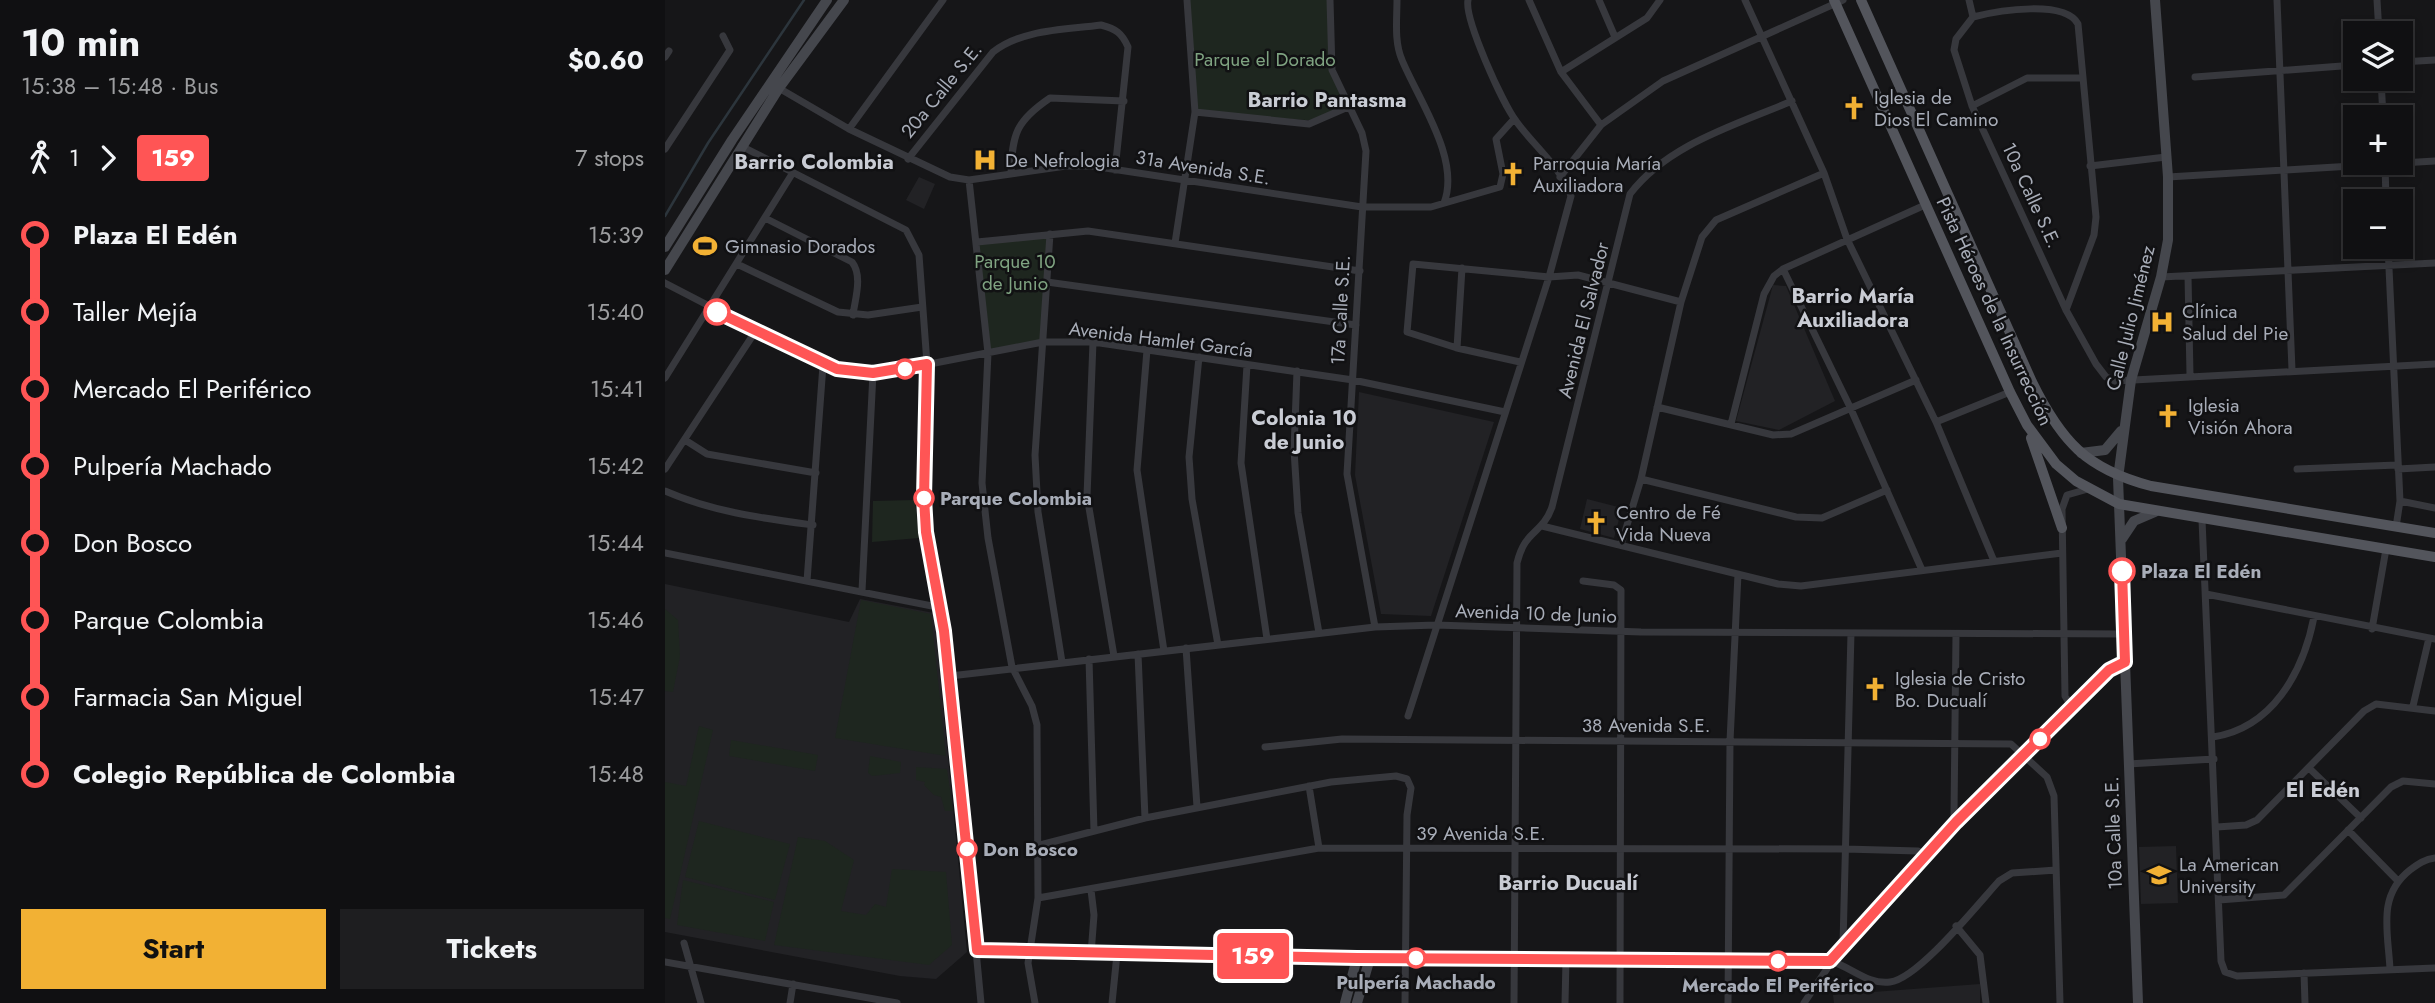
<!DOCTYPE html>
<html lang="en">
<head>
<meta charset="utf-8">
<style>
  :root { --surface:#101012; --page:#1e1e20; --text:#f1f3f6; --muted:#9c9d9f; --line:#303032; --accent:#f2b134 }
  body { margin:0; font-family:Jost,sans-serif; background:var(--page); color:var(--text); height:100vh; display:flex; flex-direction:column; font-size:26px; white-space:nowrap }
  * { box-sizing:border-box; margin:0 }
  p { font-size:23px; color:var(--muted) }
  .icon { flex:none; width:38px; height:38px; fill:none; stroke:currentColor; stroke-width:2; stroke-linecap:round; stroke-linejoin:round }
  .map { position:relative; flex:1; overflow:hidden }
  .details { display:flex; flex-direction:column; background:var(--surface); width:665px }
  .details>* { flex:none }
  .badge { padding:0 14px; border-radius:5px; font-size:24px; line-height:46px }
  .controls { position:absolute; left:1678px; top:21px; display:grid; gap:14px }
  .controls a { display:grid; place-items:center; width:70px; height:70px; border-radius:0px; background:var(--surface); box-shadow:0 4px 10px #0003,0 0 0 2px var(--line); font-size:35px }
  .map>.badge { position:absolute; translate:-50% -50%; box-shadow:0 0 0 4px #fff }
  .legs { display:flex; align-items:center; gap:10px; height:77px; padding:0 21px; font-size:23px }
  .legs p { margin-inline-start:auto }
  .head { display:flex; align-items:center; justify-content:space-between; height:119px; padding:0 21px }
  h1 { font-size:38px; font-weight:700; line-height:52px }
  .button { display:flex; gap:14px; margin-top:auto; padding:14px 21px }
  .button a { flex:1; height:80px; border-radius:0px; background:var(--accent); color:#111; font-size:28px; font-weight:700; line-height:80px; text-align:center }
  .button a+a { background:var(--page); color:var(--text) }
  ul { padding:0 21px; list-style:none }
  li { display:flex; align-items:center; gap:24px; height:77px; font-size:26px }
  li i { display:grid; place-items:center; width:10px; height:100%; margin:0 9px; background:currentColor }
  li i::after { content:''; width:18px; height:18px; margin:-9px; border:5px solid; border-radius:50%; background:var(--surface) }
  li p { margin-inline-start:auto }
  li:first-child i { background:linear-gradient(#0000 50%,currentColor 0) }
  li:last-child i { background:linear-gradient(currentColor 50%,#0000 0) }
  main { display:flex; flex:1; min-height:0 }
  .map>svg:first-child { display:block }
  .built { fill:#222225 }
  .green { fill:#1e261f }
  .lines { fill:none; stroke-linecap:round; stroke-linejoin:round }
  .stream { stroke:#2c353c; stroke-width:2.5 }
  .street { stroke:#37383d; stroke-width:7 }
  .secondary { stroke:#45474d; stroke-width:10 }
  .primary { stroke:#53555c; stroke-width:10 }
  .line-1-casing { stroke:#fff; stroke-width:16 }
  .line-1 { stroke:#f55; stroke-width:10 }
  .stop-1-dot { fill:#fff; stroke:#f55; stroke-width:3.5 }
  .labels { text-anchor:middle; stroke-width:5; stroke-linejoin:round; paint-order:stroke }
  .park-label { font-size:19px; fill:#7fa381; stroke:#111113 }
  .street-label { font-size:19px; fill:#a8adb8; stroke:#111113 }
  .poi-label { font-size:19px; fill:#a8adb8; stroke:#111113; text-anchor:start }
  .stop-label { font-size:19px; font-weight:bold; fill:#a8adb8; stroke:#111113; text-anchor:start }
  .neighbourhood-label { font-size:21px; font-weight:bold; fill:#c9ccd4; stroke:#111113 }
</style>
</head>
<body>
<main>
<section class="details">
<div class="head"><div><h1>10 min</h1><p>15:38 – 15:48 · Bus</p></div><b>$0.60</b></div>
<div class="legs"><svg class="icon" aria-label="walk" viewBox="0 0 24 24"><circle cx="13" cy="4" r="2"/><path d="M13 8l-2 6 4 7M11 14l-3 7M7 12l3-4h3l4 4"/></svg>1<svg class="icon" aria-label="forward" viewBox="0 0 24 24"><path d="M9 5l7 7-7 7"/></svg><b class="badge" style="background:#f55;color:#fff">159</b><p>7 stops</p></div>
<ul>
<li><i style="color:#f55"></i><b>Plaza El Edén</b><p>15:39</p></li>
<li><i style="color:#f55"></i><span>Taller Mejía</span><p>15:40</p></li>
<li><i style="color:#f55"></i><span>Mercado El Periférico</span><p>15:41</p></li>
<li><i style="color:#f55"></i><span>Pulpería Machado</span><p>15:42</p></li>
<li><i style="color:#f55"></i><span>Don Bosco</span><p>15:44</p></li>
<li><i style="color:#f55"></i><span>Parque Colombia</span><p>15:46</p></li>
<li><i style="color:#f55"></i><span>Farmacia San Miguel</span><p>15:47</p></li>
<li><i style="color:#f55"></i><b>Colegio República de Colombia</b><p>15:48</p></li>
</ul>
<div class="button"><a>Start</a><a>Tickets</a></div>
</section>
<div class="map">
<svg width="1770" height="1003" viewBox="0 0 1770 1003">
  <rect width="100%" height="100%" fill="#161618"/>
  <!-- built -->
  <path class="built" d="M254 177 270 184 259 209 241 200Z
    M1108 285 1121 286 1170 401 1114 430 1071 421Z
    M694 392 829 422 766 616 716 614 690 475Z
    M922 499 957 508 949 538 915 529Z
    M0 584 184 622 195 599 269 613 302 952 271 979 235 976 0 932Z
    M1511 846 1513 903 1476 904 1474 847Z
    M1315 984V1003H1169L1168 995Z"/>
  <!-- green -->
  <path class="green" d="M522 0H665L664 51 683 107 654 121 530 112Z
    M385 234 378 342 323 353 312 242Z
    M250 500 254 538 207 542 208 501Z
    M196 600 266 614 281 756 170 738Z
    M0 609 13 620 15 656 8 692 0 691Z
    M34 726 48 730 5 919 0 918V782L21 786Z
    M66 740 153 755 150 771 64 756Z
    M205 756 236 762 235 773 207 776 203 773Z
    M251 767 282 769 288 811H280L276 797 269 795 259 785 260 782 251 780Z
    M34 821 125 844 110 900 20 877Z
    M133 837 160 841 189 860 176 911 201 915 210 904 221 907 227 869 281 872 287 945 264 965 109 945Z
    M18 880 109 902 100 941 12 925Z"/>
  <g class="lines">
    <!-- stream -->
    <path class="stream" d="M0 216 43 143 139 0"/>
    <!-- street -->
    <path class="street" d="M665 0 667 70 697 133 701 151 682 474 710 627
      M732 0C732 19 729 42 737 60 753 99 796 159 779 203
      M864 0 896 72 936 125
      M934 0 950 37
      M1080 0 1159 173 1182 239 1271 422 1329 561
      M1304 0 1308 17
      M1612 0 1627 370
      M1712 0 1714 33
      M1308 17 1291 39 1289 50 1307 106 1401 310 1431 364 1441 377 1450 381 1770 364
      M1308 17C1335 10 1400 0 1413 24L1431 217 1429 235 1401 310
      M0 57 4 51
      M1736 62 1770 60
      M896 72 982 18 995 0
      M1530 77 1690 65
      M1716 79 1718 117
      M112 87 184 129 285 177 304 180 401 166H427L697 207H766L835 187 838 174 831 139 849 119
      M1307 106 1362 78H1416
      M530 112 644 124 683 107
      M184 129 278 0
      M76 146 241 230 254 255 262 364 261 532 277 608 285 676 316 1003
      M0 149 65 50 58 36
      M243 159 328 52C358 29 399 30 436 25 451 29 457 33 463 47L450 170
      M1720 163 1721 201
      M1425 166 1501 157
      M346 174C347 134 351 121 385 98L459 101
      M895 177 936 125 998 81 1178 0
      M1503 177 1770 161
      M304 180 323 353 317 483 323 538 347 667 367 706 372 725 373 898 363 963 370 1003
      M100 218 187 262C198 276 190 299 188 315
      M385 234 370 455 373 512 397 662
      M312 242 423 231 695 271
      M510 243 530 112 522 0
      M1723 247 1735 501 1731 527
      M72 264 173 312 203 315 257 307
      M1118 269 1185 407 1257 570
      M1523 276 1525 375
      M1496 277 1770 263
      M382 282 691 325
      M0 283 158 365 188 372 239 369 378 342H428L688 380 840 412
      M428 342 422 496 449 656
      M792 348 797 268
      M482 350 472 470 499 651
      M534 357 524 457 527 499 553 645
      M855 362 792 348 742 332 748 264 884 277 913 275 1016 302
      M582 365 576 463 602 639
      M632 371 629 450 633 513 654 633
      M0 378 127 174
      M992 407 1108 435 1126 434 1251 380
      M1271 422 1345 392
      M1066 424 1099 294 1109 276 1118 269 1260 205
      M20 440 42 454 151 473
      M0 469 90 332
      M1632 469 1732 465
      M1733 469 1770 467
      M976 479 1131 517 1157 518 1222 490
      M0 491C48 512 96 518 148 525
      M1735 501 1770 508
      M1537 520 1556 961 1560 972 1572 976 1770 968
      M877 526 1113 584 1136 586 1397 553
      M956 545 976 479 1016 302 1037 237 1051 220 1159 173
      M0 553 277 608
      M142 581 158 365
      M918 581 949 585 956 590 955 1003
      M197 591 208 373
      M1541 594 1770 639
      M1707 629 1721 549
      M1291 634 1289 814 1291 822
      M521 648 532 807
      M473 654 480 818
      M424 659 429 831
      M285 676 710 627 771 625 976 632 1459 634
      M1406 706 1400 696 1397 509 1402 495 1423 489
      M1748 706 1764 638
      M743 716 884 277 906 196C897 168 868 145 851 121 838 104 799 19 803 0
      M1548 737C1607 728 1638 673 1649 617
      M600 747 677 739 1346 744 1382 777 1389 796 1395 1003
      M1463 764 1549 759
      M1645 769 1696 818
      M644 786 654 848
      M1552 827 1581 825 1592 820 1699 711 1711 704 1770 711
      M1683 830 1732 880
      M375 845 480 818 666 782 731 776 742 779 746 788 742 815 740 1003
      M373 898 654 848 1180 849 1253 851 1262 855
      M1554 900 1619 895 1726 787 1738 781 1770 784
      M1291 926 1315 955 1321 1003
      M19 943 36 1003
      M1178 944 1186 633
      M312 950 692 958 1165 961C1185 966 1202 985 1225 982 1253 979 1313 904 1334 881L1347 873 1391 870
      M426 954 429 915 426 890
      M0 962 232 1003
      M1725 969C1723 931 1712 896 1745 870 1753 864 1760 859 1770 858
      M1639 973 1640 1003
      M125 1003 128 984
      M447 1003 452 954
      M849 1003 852 563C860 529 877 535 887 507L965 194C1003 144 1071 125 1127 101
      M900 1003 901 960
      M1063 1003 1065 741 1073 574
      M1139 1003 1178 945 1291 822 1444 670 1460 662"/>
    <!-- secondary -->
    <path class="secondary" d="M0 247 67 140 162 0
      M0 270 114 88 179 0
      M1416 453 1440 450 1456 431
      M1457 539 1469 521 1490 512
      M680 1003 692 958
      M692 1003 705 958
      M1473 1003 1453 478 1466 380 1496 277 1503 240V177L1490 0"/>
    <!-- primary -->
    <path class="primary" d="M1169 0 1345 392 1362 425 1391 464 1411 481 1454 504 1770 557
      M1196 0 1367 382C1396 441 1421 469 1486 486L1770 533
      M1366 438 1397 528"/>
  </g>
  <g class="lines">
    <!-- line-1 casing -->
    <g class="line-1-casing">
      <path id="line-1" d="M52 312 172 369 208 373 262 364 259 498 261 532 279 631 312 950 692 958 1165 961 1291 822 1444 670 1460 662 1457 571"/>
    </g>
    <!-- line-1 -->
    <use href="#line-1" class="line-1"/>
  </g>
  <!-- icons -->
  <defs>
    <g id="church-bare" transform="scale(1.89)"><path d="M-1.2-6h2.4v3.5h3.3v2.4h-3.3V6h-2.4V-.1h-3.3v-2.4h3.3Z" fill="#f2b134" stroke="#111113" stroke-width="2.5" paint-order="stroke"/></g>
    <g id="hospital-bare" transform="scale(1.89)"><path d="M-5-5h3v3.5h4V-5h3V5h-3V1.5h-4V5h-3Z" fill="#f2b134" stroke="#111113" stroke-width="2.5" paint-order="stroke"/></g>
    <g id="stadium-bare" transform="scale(1.89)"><path d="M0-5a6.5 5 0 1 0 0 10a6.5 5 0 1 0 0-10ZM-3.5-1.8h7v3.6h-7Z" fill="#f2b134" stroke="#111113" stroke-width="2.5" paint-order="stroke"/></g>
    <g id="university-bare" transform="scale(1.89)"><path d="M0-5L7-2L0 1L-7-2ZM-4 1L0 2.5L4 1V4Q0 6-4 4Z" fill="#f2b134" stroke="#111113" stroke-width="2.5" paint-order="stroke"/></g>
  </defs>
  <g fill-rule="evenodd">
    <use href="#church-bare" x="1189" y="108"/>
    <use href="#hospital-bare" x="320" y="160"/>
    <use href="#church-bare" x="848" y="174"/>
    <use href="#stadium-bare" x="40" y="246"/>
    <use href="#hospital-bare" x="1497" y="322"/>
    <use href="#church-bare" x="1503" y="416"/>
    <use href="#church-bare" x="931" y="523"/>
    <use href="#church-bare" x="1210" y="689"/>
    <use href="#university-bare" x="1494" y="875"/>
  </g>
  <!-- markers -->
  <g class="stop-1-dot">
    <circle cx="52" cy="312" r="12"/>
    <circle cx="240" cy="369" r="9"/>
    <circle cx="259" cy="498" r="9"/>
    <circle cx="1457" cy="571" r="12"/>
    <circle cx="1375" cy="739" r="9"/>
    <circle cx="302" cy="849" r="9"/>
    <circle cx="751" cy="958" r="9"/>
    <circle cx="1113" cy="961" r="9"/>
  </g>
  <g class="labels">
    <!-- park labels -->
    <g class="park-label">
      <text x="600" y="66">Parque el Dorado</text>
      <text x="350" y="268">Parque 10<tspan x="350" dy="22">de Junio</tspan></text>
    </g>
    <!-- street labels -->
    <g class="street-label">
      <text transform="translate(276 90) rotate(-51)" y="7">20a Calle S.E.</text>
      <text transform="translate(538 167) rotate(9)" y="7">31a Avenida S.E.</text>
      <text transform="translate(1367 195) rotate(65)" y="7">10a Calle S.E.</text>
      <text transform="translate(675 310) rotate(-87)" y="7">17a Calle S.E.</text>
      <text transform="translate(1330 311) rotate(65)" y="7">Pista Héroes de la Insurrección</text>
      <text transform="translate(1465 318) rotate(-76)" y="7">Calle Julio Jiménez</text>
      <text transform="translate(918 320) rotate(-76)" y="7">Avenida El Salvador</text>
      <text transform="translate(496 339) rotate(7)" y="7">Avenida Hamlet García</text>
      <text transform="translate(871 613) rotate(2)" y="7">Avenida 10 de Junio</text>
      <text x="981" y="732">38 Avenida S.E.</text>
      <text x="816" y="840">39 Avenida S.E.</text>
      <text transform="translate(1448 833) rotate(-92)" y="7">10a Calle S.E.</text>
    </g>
    <!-- poi labels -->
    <g class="poi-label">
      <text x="1209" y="104">Iglesia de<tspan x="1209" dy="22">Dios El Camino</tspan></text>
      <text x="340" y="167">De Nefrologia</text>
      <text x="868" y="170">Parroquia María<tspan x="868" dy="22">Auxiliadora</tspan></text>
      <text x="60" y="253">Gimnasio Dorados</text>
      <text x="1517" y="318">Clínica<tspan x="1517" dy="22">Salud del Pie</tspan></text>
      <text x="1523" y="412">Iglesia<tspan x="1523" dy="22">Visión Ahora</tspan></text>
      <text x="951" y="519">Centro de Fé<tspan x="951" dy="22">Vida Nueva</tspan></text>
      <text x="1230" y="685">Iglesia de Cristo<tspan x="1230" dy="22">Bo. Ducualí</tspan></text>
      <text x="1514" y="871">La American<tspan x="1514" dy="22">University</tspan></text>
    </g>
    <!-- stop labels -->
    <g class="stop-label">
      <text x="275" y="505">Parque Colombia</text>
      <text x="1476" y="578">Plaza El Edén</text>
      <text x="318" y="856">Don Bosco</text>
      <text x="751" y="989" text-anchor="middle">Pulpería Machado</text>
      <text x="1113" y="992" text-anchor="middle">Mercado El Periférico</text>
    </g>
    <!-- neighbourhood labels -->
    <g class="neighbourhood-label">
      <text x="662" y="107">Barrio Pantasma</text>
      <text x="149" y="169">Barrio Colombia</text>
      <text x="1188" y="303">Barrio María<tspan x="1188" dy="24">Auxiliadora</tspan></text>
      <text x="639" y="425">Colonia 10<tspan x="639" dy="24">de Junio</tspan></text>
      <text x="1658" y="797">El Edén</text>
      <text x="903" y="890">Barrio Ducualí</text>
    </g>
  </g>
</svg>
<div class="controls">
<a><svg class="icon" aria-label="layers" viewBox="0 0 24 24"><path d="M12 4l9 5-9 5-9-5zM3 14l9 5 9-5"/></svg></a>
<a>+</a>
<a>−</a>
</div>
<b class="badge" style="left:588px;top:956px;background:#f55;color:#fff">159</b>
</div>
</main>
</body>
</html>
